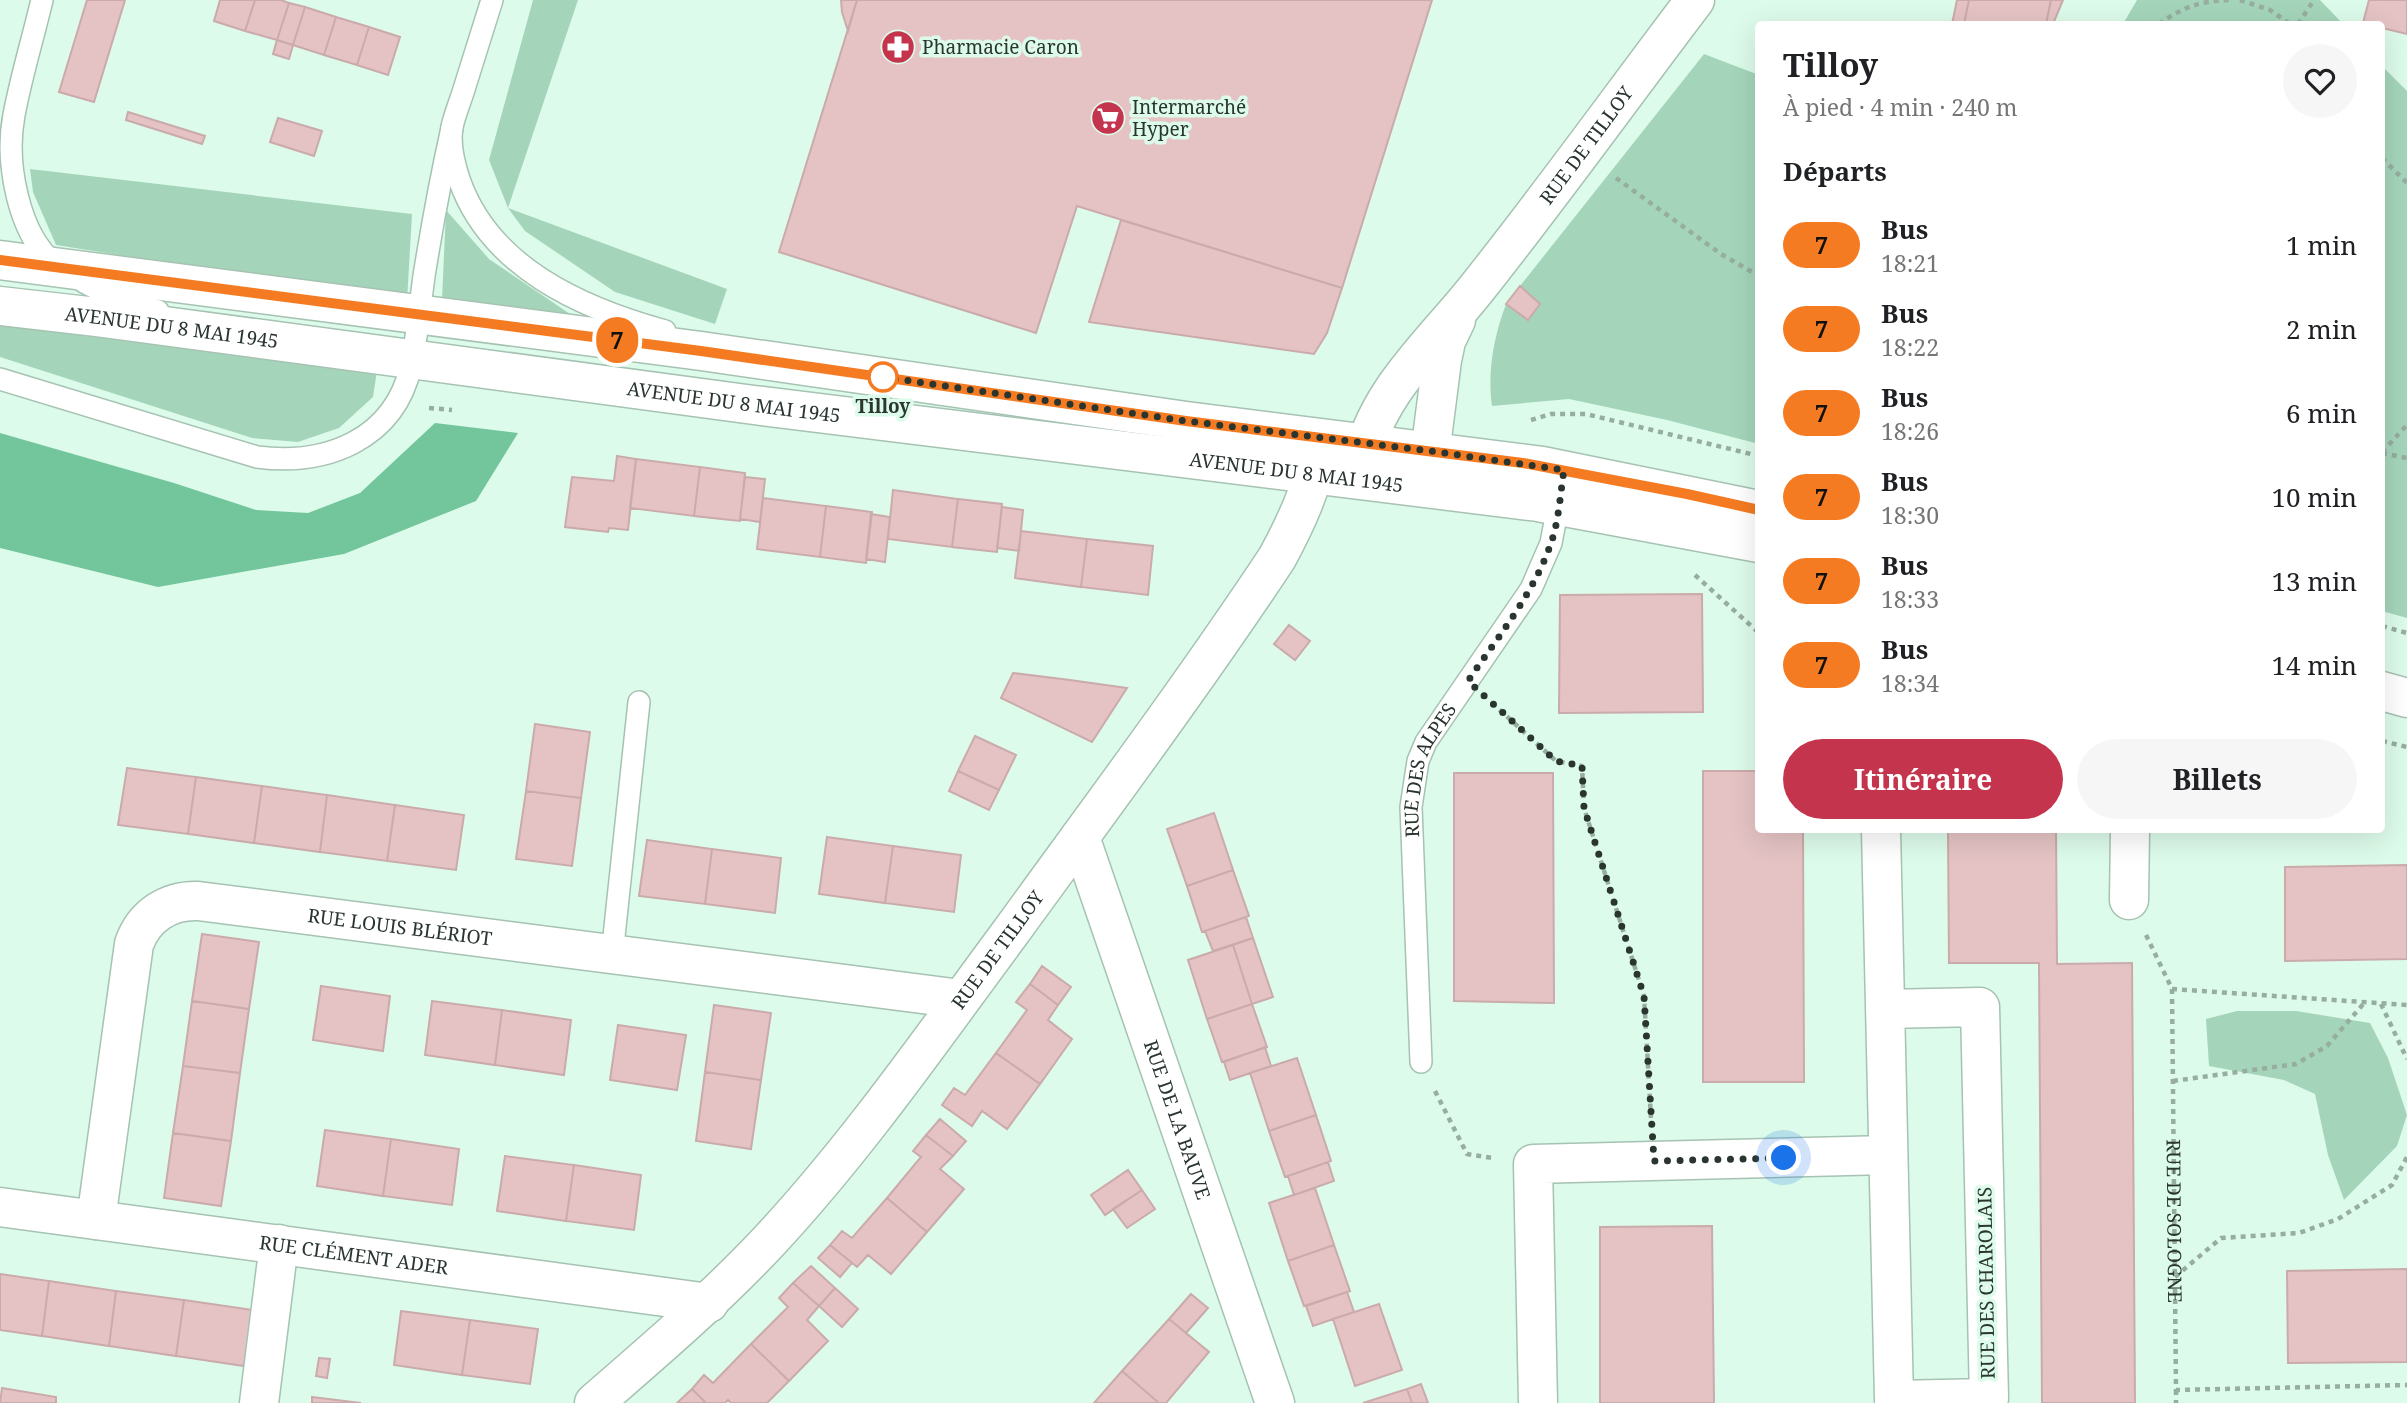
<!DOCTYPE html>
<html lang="fr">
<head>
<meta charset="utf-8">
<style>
  :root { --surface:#fff; --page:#f6f6f6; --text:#202124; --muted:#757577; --accent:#c5344d }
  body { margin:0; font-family:"Noto Serif",serif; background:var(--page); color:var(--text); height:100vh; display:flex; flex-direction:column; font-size:26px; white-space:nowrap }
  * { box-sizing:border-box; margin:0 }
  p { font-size:23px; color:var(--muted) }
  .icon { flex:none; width:38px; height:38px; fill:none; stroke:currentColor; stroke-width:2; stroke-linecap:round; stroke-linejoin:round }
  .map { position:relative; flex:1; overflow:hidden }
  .sheet { position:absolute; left:1755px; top:21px; width:630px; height:812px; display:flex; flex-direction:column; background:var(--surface); border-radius:7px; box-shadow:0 7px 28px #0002 }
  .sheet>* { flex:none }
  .badge { padding:0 14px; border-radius:23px; font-size:24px; line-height:46px }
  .you { position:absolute; width:35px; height:35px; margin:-18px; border:5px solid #fff; border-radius:50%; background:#1a73e8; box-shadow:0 0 0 10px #1a73e833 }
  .map>.badge { position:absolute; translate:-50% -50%; box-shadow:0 0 0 4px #fff }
  h2 { padding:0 28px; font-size:26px; line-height:63px }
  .round { display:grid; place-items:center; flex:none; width:74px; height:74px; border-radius:37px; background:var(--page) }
  .summary { display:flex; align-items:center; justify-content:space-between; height:119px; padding:0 28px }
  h1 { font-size:33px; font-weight:700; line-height:52px }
  .action { display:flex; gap:14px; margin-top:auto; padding:14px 28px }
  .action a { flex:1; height:80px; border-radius:42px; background:var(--accent); color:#fff; font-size:28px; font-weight:700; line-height:80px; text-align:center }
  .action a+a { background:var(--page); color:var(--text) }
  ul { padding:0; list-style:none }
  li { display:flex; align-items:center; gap:21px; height:84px; padding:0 28px }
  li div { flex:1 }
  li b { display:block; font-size:26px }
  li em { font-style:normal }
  li .badge { min-width:77px; font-weight:700; text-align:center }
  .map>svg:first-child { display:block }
  .green { fill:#a4d5ba }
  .forest { fill:#73c69c }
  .building { fill:#e5c3c4; stroke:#caaaab; stroke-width:2 }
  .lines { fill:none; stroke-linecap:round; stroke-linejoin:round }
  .service-casing { stroke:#a6c2b2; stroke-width:24 }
  .minor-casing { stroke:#a6c2b2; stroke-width:41 }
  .path { stroke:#96ada0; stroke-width:4.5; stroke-dasharray:5 5; stroke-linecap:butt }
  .service { stroke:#fff; stroke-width:21 }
  .minor { stroke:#fff; stroke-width:38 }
  .line-casing { stroke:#fff; stroke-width:16 }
  .line { stroke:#f47b21; stroke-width:10 }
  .walk { stroke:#29352e; stroke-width:7; stroke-dasharray:0 12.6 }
  .stop-dot { fill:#fff; stroke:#f47b21; stroke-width:3.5 }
  .labels { text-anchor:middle; stroke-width:7; stroke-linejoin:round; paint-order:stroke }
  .poi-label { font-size:19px; fill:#29352e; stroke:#ddfbea; text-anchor:start }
  .street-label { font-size:19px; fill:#29352e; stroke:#ddfbea }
  .stop-label { font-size:19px; font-weight:bold; fill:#29352e; stroke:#ddfbea }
</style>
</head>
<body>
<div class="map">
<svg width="2407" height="1403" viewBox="0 0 2407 1403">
  <rect width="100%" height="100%" fill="#ddfbea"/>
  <!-- green -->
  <path class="green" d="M533 0H578L508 208 727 289 715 324 615 292 525 231 508 208 489 160Z
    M2137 0H2320L2343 24H2123Z
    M1704 54 1759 75V444L1667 420 1569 399 1492 406C1487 372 1494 336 1506 304L1528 320 1540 304 1520 286Z
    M2382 66 2407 91V618L2382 611Z
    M30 169 412 214 407 301 56 245 33 192Z
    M446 210 489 259 576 318 442 300Z
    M0 325 377 371 373 397 339 428 298 442 252 438 0 357Z
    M2237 1011H2296L2370 1023 2388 1058 2407 1115 2397 1146 2344 1200 2328 1155 2315 1094 2284 1080 2209 1066 2206 1019Z"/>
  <!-- forest -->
  <path class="forest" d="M435 423 518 433 476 501 344 554 158 587 0 548V433L174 483 256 510 308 513 360 493Z"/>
  <!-- building -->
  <path class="building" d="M87 0H125L94 102 59 92Z
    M220 0H255L245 31 214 21Z
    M255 0H281L289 3 277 40 245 31Z
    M841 0H857L848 31 842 12Z
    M857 0H1432L1342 288 1077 206 1036 333 779 252Z
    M1957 0H1969L1964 24H1952Z
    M1969 0H2051L2046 24H1964Z
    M2051 0H2063L2053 24H2046Z
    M2369 0H2407V34L2382 28V24L2363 23Z
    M289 3 305 7 293 45 277 40Z
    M305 7 336 17 324 55 293 45Z
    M336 17 369 27 357 65 324 55Z
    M369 27 400 37 388 75 357 65Z
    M277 40 293 45 289 59 273 54Z
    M128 112 205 136 202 144 126 120Z
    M278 118 322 131 314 156 270 142Z
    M1121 220 1342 288 1327 333 1314 354 1089 322Z
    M1520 286 1540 304 1528 320 1506 304Z
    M617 456 636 459 628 530 609 528 608 532 565 527 572 477 614 481Z
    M636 459 700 467 694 516 630 508Z
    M700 467 745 473 740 521 694 516Z
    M745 477 765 479 760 522 740 519Z
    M893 490 958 499 952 547 888 539Z
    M763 498 826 506 820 557 757 549Z
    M958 499 1002 504 997 552 952 547Z
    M826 506 872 512 866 563 820 557Z
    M1002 507 1023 510 1019 551 997 548Z
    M871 514 890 517 885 562 866 559Z
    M1021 531 1087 539 1081 587 1015 578Z
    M1087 539 1153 546 1148 595 1081 587Z
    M1702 594 1703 712 1559 713 1560 595Z
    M1289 625 1310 641 1295 660 1274 644Z
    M1013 673 1070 680 1127 688 1092 742 1001 698Z
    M535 724 590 732 581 798 526 791Z
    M975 736 1016 755 999 790 958 771Z
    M127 768 196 777 188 834 118 825Z
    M958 771 999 790 989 810 949 791Z
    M1703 771H1759V830H1803L1804 1082H1703Z
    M1454 773H1553L1554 1003 1454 1001Z
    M196 777 262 786 254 843 188 834Z
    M262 786 327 795 320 852 254 843Z
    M526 791 581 798 572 866 516 859Z
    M327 795 395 805 387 861 320 852Z
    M395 805 464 815 456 870 387 861Z
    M1214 813 1233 870 1187 886 1167 829Z
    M1948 830H2056L2057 964 2132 963 2135 1403H2042L2039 963H1949Z
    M827 837 893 846 885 903 819 894Z
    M647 840 712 849 705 904 639 896Z
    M893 846 961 855 954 912 885 903Z
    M712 849 781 858 775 913 705 904Z
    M2407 865V959L2285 961V867Z
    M1233 870 1249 916 1202 932 1187 886Z
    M1246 917 1253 938 1213 951 1205 931Z
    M202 934 259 942 249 1009 192 1001Z
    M1253 938 1273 997 1252 1004 1233 945Z
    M1233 945 1252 1004 1207 1019 1188 960Z
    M1042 966 1071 987 1058 1005 1030 984Z
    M1030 984 1058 1005 1048 1020 1072 1039 1040 1084 996 1053 1027 1010 1016 1002Z
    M321 986 390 996 383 1051 313 1040Z
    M192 1001 249 1009 240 1073 183 1066Z
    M432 1001 502 1010 495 1065 425 1055Z
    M1252 1004 1267 1047 1222 1062 1207 1019Z
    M714 1005 771 1013 761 1080 705 1072Z
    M502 1010 571 1020 564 1075 495 1065Z
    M618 1025 686 1035 677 1090 610 1080Z
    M1265 1047 1271 1066 1230 1080 1224 1062Z
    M996 1053 1040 1084 1007 1129 982 1111 972 1126 942 1105 954 1088 965 1095Z
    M1297 1058 1316 1115 1269 1131 1250 1073Z
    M183 1066 240 1073 231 1141 173 1133Z
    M705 1072 761 1080 751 1149 696 1141Z
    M1316 1115 1331 1161 1285 1177 1269 1131Z
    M940 1119 966 1141 953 1156 926 1135Z
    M325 1130 391 1139 383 1196 317 1186Z
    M173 1133 231 1141 221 1206 164 1198Z
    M926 1135 953 1156 940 1169 964 1189 927 1232 887 1198 921 1157 913 1151Z
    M391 1139 459 1149 452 1205 383 1196Z
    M505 1156 574 1165 566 1221 497 1211Z
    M1328 1162 1334 1181 1294 1195 1288 1176Z
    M574 1165 641 1175 634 1230 566 1221Z
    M1128 1170 1142 1190 1105 1215 1091 1195Z
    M1315 1188 1334 1245 1288 1261 1269 1203Z
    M1142 1190 1155 1209 1127 1228 1113 1209Z
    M887 1198 927 1232 891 1274 868 1255 857 1267 830 1245 842 1231 852 1238Z
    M1712 1226 1714 1403H1600V1227Z
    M830 1245 852 1263 840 1277 818 1258Z
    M1334 1245 1350 1291 1304 1306 1288 1261Z
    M811 1266 835 1288 819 1306 793 1283Z
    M2407 1269V1362L2288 1363 2287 1271Z
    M0 1274 49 1281 42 1336 0 1330Z
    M49 1281 116 1291 109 1346 42 1336Z
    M793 1283 819 1306 807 1320 828 1341 789 1381 751 1344 788 1307 779 1298Z
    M835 1288 858 1309 842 1327 819 1306Z
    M116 1291 184 1300 176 1356 109 1346Z
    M1347 1292 1354 1312 1313 1326 1306 1306Z
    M1191 1294 1208 1308 1186 1333 1169 1319Z
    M184 1300 253 1310 244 1366 176 1356Z
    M1379 1304 1402 1370 1355 1386 1333 1319Z
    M401 1311 470 1320 462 1375 394 1365Z
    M1169 1319 1209 1352 1166 1403H1159L1122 1371Z
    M470 1320 538 1329 530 1384 462 1375Z
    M751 1344 789 1381 767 1403H731L728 1400 725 1403H706L692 1389 704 1375 713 1383Z
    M319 1358 330 1359 327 1378 316 1376Z
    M1122 1371 1159 1403H1094Z
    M1421 1384 1428 1403H1412L1407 1389Z
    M2 1388 56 1397V1403H0Z
    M692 1389 706 1403H677Z
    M1407 1389 1412 1403H1363Z
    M312 1397 361 1403H312Z"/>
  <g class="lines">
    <!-- service casing -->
    <g class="service-casing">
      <g id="service">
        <path d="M42 0C33 38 21 77 14 115 5 162 18 235 56 265"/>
        <path d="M492 0C483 29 474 58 465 86 461 100 455 113 452 127 449 144 454 164 459 179 489 267 581 308 665 331"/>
        <path d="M84 282 105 293 158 311"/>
        <path d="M0 379 257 457C326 466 394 440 411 366 417 337 420 306 424 276 432 226 441 177 452 128"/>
        <path d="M612 955 639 702"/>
        <path id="s2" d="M1421 1062 1411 807 1418 761 1426 742 1531 589 1551 543 1560 496"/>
      </g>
    </g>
    <!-- minor casing -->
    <g class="minor-casing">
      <g id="minor">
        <path d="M0 260 701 351 1186 421 1543 466 1759 510"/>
        <path id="s3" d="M0 306 97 317 754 405 1538 502 1759 543"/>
        <path id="s4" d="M1360 468C1374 393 1432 345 1477 288 1552 194 1622 96 1695 0"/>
        <path d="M1427 477 1442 360 1446 341 1456 320"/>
        <path d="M2382 691 2407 698"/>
        <path d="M1881 830C1885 1020 1889 1210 1894 1400L1989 1398 1980 1007 1885 1009"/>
        <path id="s5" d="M1080 837 1275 1403"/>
        <path d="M2129 900 2130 830"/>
        <path id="s6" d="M0 1207 709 1303"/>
        <path id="s7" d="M96 1220 134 944C144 916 168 900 198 901L961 999"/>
        <path d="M259 1403 279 1244"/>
        <path id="s8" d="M594 1403C655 1350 716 1298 771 1239 859 1144 933 1037 1010 933 1100 809 1192 686 1277 558 1297 521 1311 490 1320 448"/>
        <path d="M1538 1403 1533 1164 1888 1155"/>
      </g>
    </g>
    <!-- path -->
    <g class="path">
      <path d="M2240 0 2270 10 2290 24"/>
      <path d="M2159 24C2183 7 2200 1 2229 0"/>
      <path d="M2298 24 2314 0"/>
      <path d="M2382 158 2407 183"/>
      <path d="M1616 178 1721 254 1759 276"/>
      <path d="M429 408 452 410"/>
      <path d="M1531 420 1551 414H1586L1759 456"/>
      <path d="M2382 452 2407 425"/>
      <path d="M2382 453 2407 458"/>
      <path d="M1695 575 1759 633"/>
      <path d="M2382 626 2407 633"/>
      <path d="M1492 703 1556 761 1582 766 1584 808 1644 996 1651 1118"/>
      <path d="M2382 741 2407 747"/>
      <path id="s1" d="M2146 935 2172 989 2176 1390 2407 1385"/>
      <path d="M2172 989 2407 1005"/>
      <path d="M2381 1004 2407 1059"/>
      <path d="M2173 1081 2296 1064 2327 1046 2365 1002"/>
      <path d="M1435 1091 1467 1154 1492 1158"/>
      <path d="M2175 1277 2221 1238 2299 1233 2338 1219 2392 1185 2407 1157"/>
      <path d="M2176 1390V1403"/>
    </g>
    <!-- service -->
    <use href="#service" class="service"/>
    <!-- minor -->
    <use href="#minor" class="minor"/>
  </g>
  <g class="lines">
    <!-- line casing -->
    <g class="line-casing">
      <path id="line" d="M0 260 701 351 1186 421 1523 463 1687 494 1759 510"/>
    </g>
    <!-- line -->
    <use href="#line" class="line"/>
    <!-- walk -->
    <path class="walk" d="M883 377 1186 421 1430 451 1564 470C1560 495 1559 522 1550 546 1532 596 1497 638 1468 681L1556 761 1582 766 1584 808 1644 996 1654 1161 1784 1158"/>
  </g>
  <!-- icons -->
  <defs>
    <g id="pharmacy-disc" transform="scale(1.75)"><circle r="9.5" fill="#c5344d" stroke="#ddfbea"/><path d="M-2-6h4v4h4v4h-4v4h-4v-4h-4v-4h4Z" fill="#fff"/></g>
    <g id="supermarket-disc" transform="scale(1.75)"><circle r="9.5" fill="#c5344d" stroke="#ddfbea"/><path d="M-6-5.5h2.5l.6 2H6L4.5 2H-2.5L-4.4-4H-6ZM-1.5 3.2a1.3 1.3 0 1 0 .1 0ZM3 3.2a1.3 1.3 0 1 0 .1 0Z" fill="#fff"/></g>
  </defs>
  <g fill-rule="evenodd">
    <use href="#pharmacy-disc" x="898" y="47"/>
    <use href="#supermarket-disc" x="1108" y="118"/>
  </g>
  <!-- markers -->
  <circle class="stop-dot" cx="883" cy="377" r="14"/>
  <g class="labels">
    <!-- poi labels -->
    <g class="poi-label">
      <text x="922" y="54">Pharmacie Caron</text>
      <text x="1132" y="114">Intermarché<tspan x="1132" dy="22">Hyper</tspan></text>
    </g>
    <!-- street labels -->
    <g class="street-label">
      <text dy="7" stroke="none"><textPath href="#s4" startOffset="397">RUE DE TILLOY</textPath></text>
      <text dy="7" stroke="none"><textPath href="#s3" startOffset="173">AVENUE DU 8 MAI 1945</textPath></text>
      <text dy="7" stroke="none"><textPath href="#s3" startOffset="740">AVENUE DU 8 MAI 1945</textPath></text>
      <text dy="7" stroke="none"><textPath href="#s3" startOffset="1307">AVENUE DU 8 MAI 1945</textPath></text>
      <text dy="7" stroke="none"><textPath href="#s2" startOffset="296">RUE DES ALPES</textPath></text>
      <text dy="7" stroke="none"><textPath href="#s7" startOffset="565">RUE LOUIS BLÉRIOT</textPath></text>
      <text dy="7" stroke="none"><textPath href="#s8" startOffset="609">RUE DE TILLOY</textPath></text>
      <text dy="7" stroke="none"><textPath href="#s5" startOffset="299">RUE DE LA BAUVE</textPath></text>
      <text dy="7" stroke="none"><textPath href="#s1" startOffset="292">RUE DE SOLOGNE</textPath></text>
      <text dy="7" stroke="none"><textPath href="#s6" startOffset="357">RUE CLÉMENT ADER</textPath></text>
      <text transform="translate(1986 1283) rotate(-91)" y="7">RUE DES CHAROLAIS</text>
    </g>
    <!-- stop labels -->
    <g class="stop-label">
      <text x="883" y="413">Tilloy</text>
    </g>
  </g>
</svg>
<div class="you" style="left:1784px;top:1158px"></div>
<b class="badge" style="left:617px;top:340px;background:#f47b21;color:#111">7</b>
<section class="sheet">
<div class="summary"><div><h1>Tilloy</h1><p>À pied · 4 min · 240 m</p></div><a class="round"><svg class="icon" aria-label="heart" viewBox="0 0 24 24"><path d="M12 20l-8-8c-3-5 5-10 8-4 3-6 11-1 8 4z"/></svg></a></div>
<h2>Départs</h2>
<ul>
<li><span class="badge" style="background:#f47b21;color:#111">7</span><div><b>Bus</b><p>18:21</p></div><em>1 min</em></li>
<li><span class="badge" style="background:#f47b21;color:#111">7</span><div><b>Bus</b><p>18:22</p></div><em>2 min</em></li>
<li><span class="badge" style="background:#f47b21;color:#111">7</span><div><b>Bus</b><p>18:26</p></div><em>6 min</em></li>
<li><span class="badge" style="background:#f47b21;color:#111">7</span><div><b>Bus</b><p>18:30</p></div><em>10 min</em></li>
<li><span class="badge" style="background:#f47b21;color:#111">7</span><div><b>Bus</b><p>18:33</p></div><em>13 min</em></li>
<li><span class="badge" style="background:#f47b21;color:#111">7</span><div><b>Bus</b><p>18:34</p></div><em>14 min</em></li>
</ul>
<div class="action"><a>Itinéraire</a><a>Billets</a></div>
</section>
</div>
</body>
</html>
